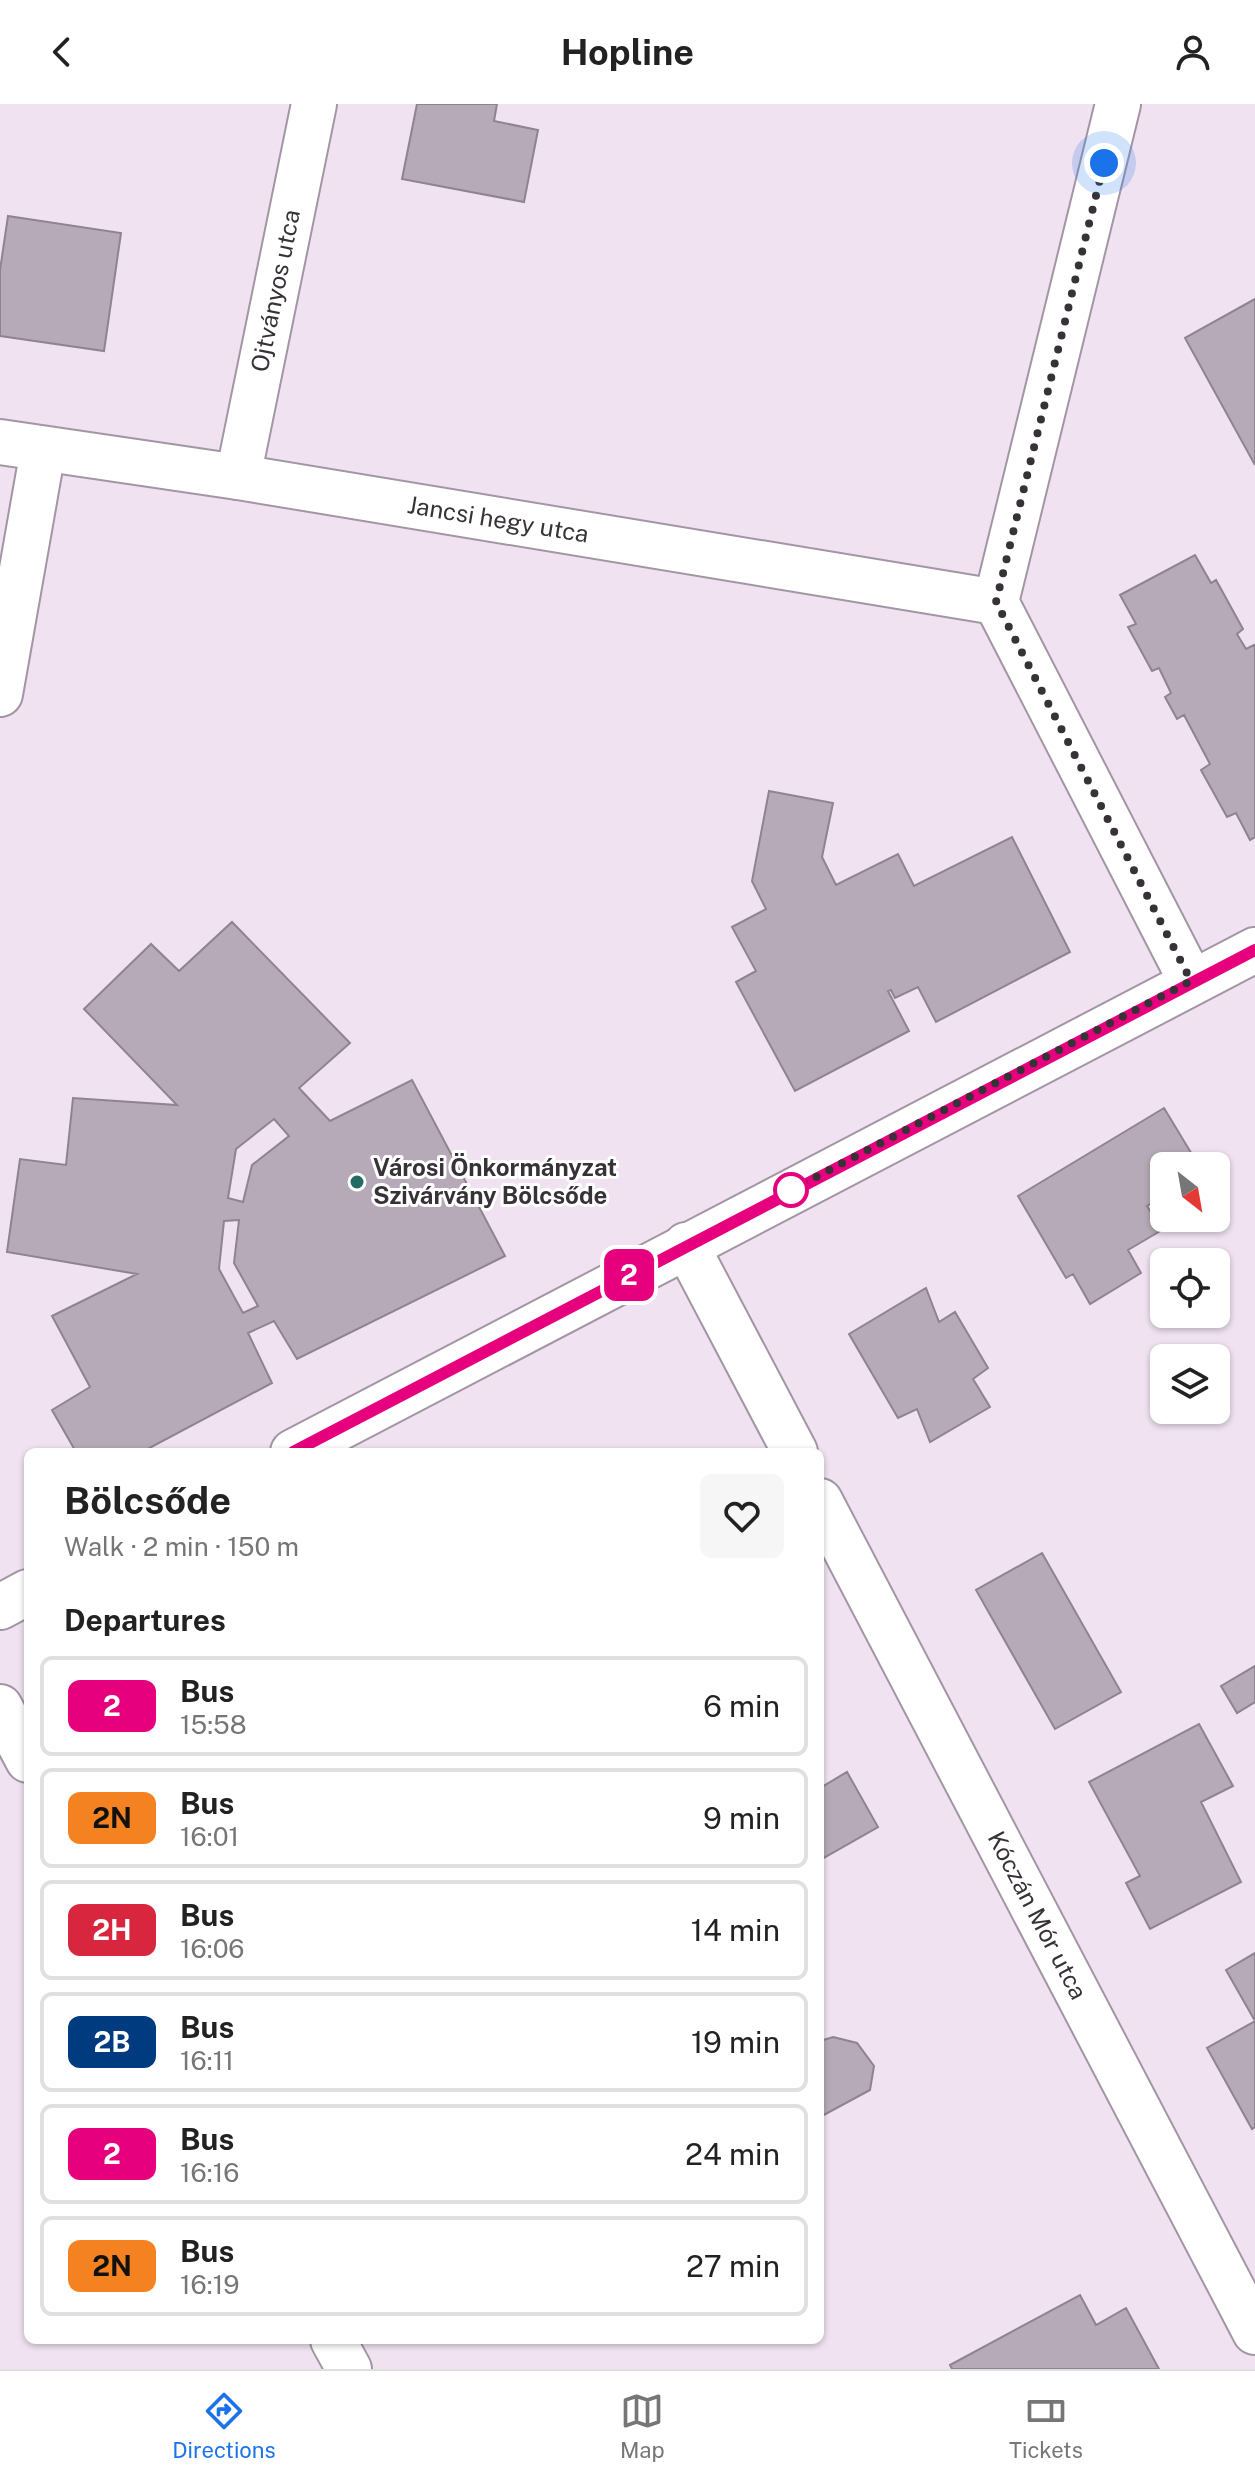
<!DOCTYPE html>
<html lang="en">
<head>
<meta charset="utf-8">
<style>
  :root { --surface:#fff; --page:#f6f6f6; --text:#222; --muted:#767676; --line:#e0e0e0; --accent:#1a73e8 }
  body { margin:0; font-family:"Public Sans",sans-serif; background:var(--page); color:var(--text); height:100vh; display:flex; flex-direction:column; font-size:30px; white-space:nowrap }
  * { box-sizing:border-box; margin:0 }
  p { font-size:26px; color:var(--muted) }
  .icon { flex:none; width:44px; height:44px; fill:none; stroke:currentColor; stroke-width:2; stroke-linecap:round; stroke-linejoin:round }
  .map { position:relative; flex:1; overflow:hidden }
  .side { position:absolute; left:24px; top:1344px; width:800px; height:896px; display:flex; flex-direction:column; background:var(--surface); border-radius:12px; box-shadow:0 2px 6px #0004 }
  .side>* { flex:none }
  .badge { padding:0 16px; border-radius:12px; font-size:28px; line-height:52px }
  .needle { width:52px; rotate:149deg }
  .fabs { position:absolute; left:1150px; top:1048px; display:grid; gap:16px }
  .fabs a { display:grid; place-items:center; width:80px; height:80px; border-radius:12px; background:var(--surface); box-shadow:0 2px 6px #0004; font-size:40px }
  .you { position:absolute; width:40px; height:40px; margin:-20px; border:6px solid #fff; border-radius:50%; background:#1a73e8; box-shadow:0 0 0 12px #1a73e833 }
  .map>.badge { position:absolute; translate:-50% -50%; box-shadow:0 0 0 4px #fff }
  h2 { padding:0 40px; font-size:30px; line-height:72px }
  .round { display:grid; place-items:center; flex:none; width:84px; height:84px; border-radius:12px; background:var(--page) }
  .overview { display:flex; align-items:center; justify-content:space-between; height:136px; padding:0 40px }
  h1 { font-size:38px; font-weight:700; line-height:60px }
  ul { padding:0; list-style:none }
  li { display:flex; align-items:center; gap:24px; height:100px; margin:0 16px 12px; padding:0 24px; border:4px solid var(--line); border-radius:12px }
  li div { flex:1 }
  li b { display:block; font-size:30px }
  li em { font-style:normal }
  li .badge { min-width:88px; font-weight:700; text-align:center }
  header { display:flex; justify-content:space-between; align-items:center; height:104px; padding:0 40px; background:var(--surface); font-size:36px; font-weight:700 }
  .menu { display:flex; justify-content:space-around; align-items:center; height:112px; border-top:2px solid var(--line); background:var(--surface); font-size:22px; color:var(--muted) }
  .menu a { display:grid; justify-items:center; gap:4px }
  .menu .selected { color:var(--accent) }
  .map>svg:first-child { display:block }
  .building { fill:#b7aab8; stroke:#908390; stroke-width:2; fill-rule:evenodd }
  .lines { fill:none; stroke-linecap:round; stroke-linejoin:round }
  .street-casing { stroke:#a396a4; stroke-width:48 }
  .street { stroke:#fff; stroke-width:44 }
  .line-casing { stroke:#fff; stroke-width:18 }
  .line { stroke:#e6007e; stroke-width:12 }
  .walk { stroke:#373237; stroke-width:8; stroke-dasharray:0 14.4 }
  .poi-dot { fill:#236c64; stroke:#fff; stroke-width:3 }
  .stop-dot { fill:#fff; stroke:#e6007e; stroke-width:4 }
  .labels { text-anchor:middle; stroke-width:6; stroke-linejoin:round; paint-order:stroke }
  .street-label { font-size:24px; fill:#373237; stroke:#fff }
  .poi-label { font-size:24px; font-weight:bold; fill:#373237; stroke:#fff; text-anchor:start }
</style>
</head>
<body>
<header><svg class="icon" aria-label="back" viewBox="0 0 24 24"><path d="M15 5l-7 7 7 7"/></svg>Hopline<svg class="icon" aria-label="person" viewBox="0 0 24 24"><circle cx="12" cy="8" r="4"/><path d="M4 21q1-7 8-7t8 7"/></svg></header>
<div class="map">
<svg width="1255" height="2265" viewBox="0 0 1255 2265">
  <rect width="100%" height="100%" fill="#f0e2f1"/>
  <!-- building -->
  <path class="building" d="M417 0H497L494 17 538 26 524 98 402 75Z
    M8 112 121 129 104 247 0 232V166Z
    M1255 195V361L1185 234Z
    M1195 451 1211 479 1216 476 1243 525 1237 530 1246 545 1254 541 1255 544V733L1250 736 1236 709 1227 713 1201 666 1210 660 1184 611 1177 615 1165 593 1171 589 1159 564 1152 567 1128 523 1136 520 1120 491Z
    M769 687 833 699 822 753 836 781 898 750 914 782 1012 733 1070 848 936 918 918 883 895 894 891 886 888 887 909 927 795 987 736 878 756 867 732 823 766 805 752 777Z
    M232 818 350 939 299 984 330 1017 412 976 505 1152 297 1255 274 1217 248 1229 272 1279 142 1348H76L52 1306 90 1283 52 1212 137 1170 7 1148 20 1055 66 1061 73 994 177 1001 84 905 151 840 179 867ZM274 1015 289 1032 252 1061 243 1098 228 1094 236 1045ZM239 1116 234 1159 258 1202 243 1209 219 1165 224 1117Z
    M1164 1004 1199 1062H1164V1091L1147 1102 1162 1126 1128 1146 1141 1169 1090 1200 1073 1170 1066 1174 1018 1092Z
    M926 1184 939 1218 955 1208 988 1264 973 1275 990 1303 930 1338 917 1305 898 1314 849 1230Z
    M1042 1449 1121 1588 1055 1625 976 1486Z
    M1255 1562V1598L1237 1609 1221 1582Z
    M1199 1620 1233 1682 1201 1698 1241 1778 1150 1825 1126 1779 1140 1772 1089 1678Z
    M847 1668 878 1723 820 1756V1684Z
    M1255 1849V2023L1252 2025 1207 1944 1255 1917 1226 1866Z
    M833 1933 857 1939 874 1962 870 1986 820 2013V1937Z
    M1080 2191 1096 2221 1126 2204 1159 2265H952L950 2261Z"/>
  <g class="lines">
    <!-- street casing -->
    <g class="street-casing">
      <g id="street">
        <path d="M1118 0 996 498 1191 877"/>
        <path id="s1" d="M0 338 238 373 996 498"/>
        <path id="s2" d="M238 373 314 0"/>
        <path d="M0 590 43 346"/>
        <path d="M686 1141 795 1348"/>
        <path d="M293 1348 1255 846"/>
        <path id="s3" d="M820 1397 1255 2228"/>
        <path d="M0 1503 28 1488"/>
        <path d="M0 1603 28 1656"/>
        <path d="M333 2236 349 2265"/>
      </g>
    </g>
    <!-- street -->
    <use href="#street" class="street"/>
  </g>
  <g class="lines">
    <!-- line casing -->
    <g class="line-casing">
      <path id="line" d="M293 1348 1255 846"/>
    </g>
    <!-- line -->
    <use href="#line" class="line"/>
    <!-- walk -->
    <path class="walk" d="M791 1086 1191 877 996 498 1104 59"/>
  </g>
  <!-- markers -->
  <circle class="poi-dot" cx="357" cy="1078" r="8"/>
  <circle class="stop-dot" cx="791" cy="1086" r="16"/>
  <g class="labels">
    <!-- street labels -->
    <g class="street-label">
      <text dy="8" stroke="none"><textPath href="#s2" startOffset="190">Ojtványos utca</textPath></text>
      <text dy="8" stroke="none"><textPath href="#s1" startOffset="504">Jancsi hegy utca</textPath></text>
      <text dy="8" stroke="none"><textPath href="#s3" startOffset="468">Kóczán Mór utca</textPath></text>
    </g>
    <!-- poi labels -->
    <g class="poi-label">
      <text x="373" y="1072">Városi Önkormányzat<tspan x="373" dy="28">Szivárvány Bölcsőde</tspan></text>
    </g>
  </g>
</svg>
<div class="fabs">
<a><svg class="needle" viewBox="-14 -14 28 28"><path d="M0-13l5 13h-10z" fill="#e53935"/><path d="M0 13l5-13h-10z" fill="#767676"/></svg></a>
<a><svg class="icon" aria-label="locate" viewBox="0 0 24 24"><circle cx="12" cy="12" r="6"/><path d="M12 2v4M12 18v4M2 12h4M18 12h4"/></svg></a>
<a><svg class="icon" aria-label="layers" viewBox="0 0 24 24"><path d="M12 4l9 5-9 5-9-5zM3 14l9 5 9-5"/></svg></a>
</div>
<div class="you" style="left:1104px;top:59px"></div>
<b class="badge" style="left:629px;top:1171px;background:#e6007e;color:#fff">2</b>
<section class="side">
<div class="overview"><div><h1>Bölcsőde</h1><p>Walk · 2 min · 150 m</p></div><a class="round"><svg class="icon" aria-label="heart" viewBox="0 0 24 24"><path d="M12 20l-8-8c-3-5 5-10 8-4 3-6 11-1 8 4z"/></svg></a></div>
<h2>Departures</h2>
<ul>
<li><span class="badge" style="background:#e6007e;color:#fff">2</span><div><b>Bus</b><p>15:58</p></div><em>6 min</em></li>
<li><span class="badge" style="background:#f58220;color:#111">2N</span><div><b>Bus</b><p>16:01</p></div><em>9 min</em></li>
<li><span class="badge" style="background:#d7263d;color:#fff">2H</span><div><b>Bus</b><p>16:06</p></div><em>14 min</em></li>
<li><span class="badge" style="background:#003b80;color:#fff">2B</span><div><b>Bus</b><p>16:11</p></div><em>19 min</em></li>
<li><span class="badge" style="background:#e6007e;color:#fff">2</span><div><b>Bus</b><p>16:16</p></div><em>24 min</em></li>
<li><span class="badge" style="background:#f58220;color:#111">2N</span><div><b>Bus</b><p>16:19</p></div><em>27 min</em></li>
</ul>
</section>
</div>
<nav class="menu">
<a class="selected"><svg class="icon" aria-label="directions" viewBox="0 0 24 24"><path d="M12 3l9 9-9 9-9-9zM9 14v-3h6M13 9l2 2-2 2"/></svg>Directions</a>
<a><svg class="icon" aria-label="map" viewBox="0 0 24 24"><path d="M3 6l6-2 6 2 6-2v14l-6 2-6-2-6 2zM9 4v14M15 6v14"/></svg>Map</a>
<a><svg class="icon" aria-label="tickets" viewBox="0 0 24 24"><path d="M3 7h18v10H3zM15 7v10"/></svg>Tickets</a>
</nav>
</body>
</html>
